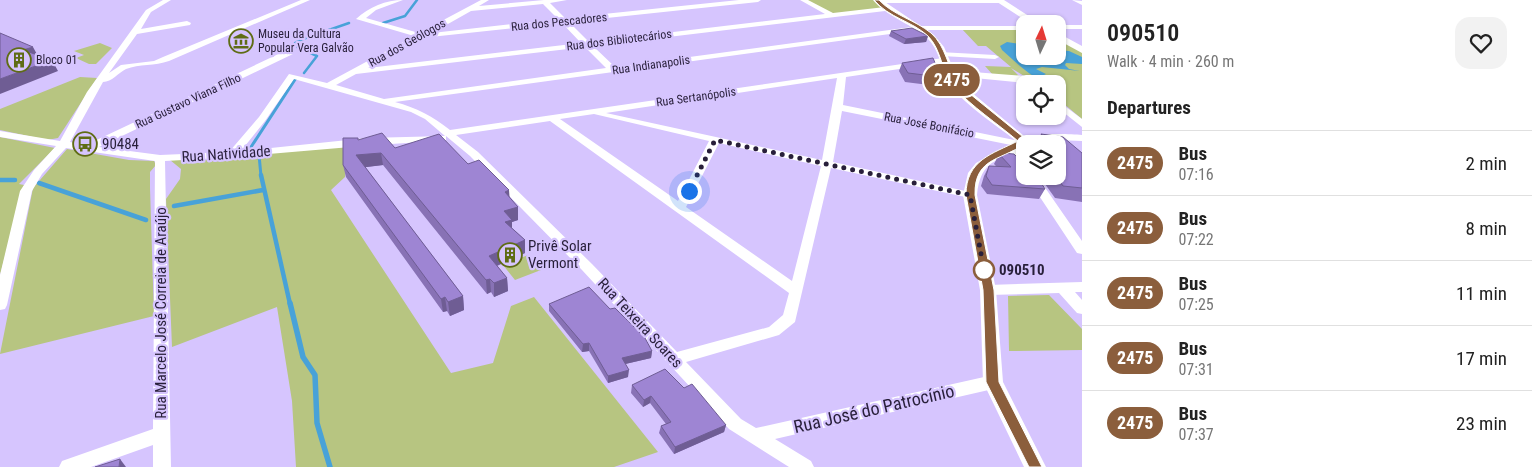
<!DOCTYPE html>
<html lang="en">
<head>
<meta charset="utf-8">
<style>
  :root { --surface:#fff; --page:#f2f2f2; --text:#222; --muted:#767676; --line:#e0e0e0 }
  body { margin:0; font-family:"Roboto Condensed",sans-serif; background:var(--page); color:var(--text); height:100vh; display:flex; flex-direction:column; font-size:19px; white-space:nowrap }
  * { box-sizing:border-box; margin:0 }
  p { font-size:16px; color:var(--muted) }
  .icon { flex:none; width:28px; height:28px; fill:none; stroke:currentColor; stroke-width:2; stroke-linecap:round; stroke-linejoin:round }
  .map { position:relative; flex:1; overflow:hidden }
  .side { display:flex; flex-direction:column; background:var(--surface); width:450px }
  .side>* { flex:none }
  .badge { padding:0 10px; border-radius:16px; font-size:18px; line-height:32px }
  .needle { width:32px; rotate:4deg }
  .tools { position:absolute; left:1016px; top:15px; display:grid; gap:10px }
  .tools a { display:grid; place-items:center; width:50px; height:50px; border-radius:10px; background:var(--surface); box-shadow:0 1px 4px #0004; font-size:25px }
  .you { position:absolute; width:25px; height:25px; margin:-12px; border:4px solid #fff; border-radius:50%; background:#1a73e8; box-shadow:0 0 0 8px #1a73e833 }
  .map>.badge { position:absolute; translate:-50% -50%; box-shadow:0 0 0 2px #fff }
  h2 { padding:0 25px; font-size:19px; line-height:45px }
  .round { display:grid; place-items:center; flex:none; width:52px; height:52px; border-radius:15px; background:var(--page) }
  .overview { display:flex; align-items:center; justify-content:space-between; height:85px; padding:0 25px }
  h1 { font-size:24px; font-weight:600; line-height:38px }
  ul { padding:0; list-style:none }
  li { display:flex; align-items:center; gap:15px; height:65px; padding:0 25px; border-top:1px solid var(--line) }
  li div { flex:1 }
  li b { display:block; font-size:19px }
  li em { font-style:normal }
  li .badge { min-width:55px; font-weight:700; text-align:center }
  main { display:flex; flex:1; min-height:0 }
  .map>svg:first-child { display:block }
  .green { fill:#b7c581 }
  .water { fill:#48a2d8 }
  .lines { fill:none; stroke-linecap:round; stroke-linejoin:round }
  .stream-far3 { stroke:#48a2d8; stroke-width:2.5 }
  .stream-far2 { stroke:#48a2d8; stroke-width:3 }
  .stream-far1 { stroke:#48a2d8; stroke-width:4.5 }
  .stream { stroke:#48a2d8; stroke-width:5.5 }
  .minor { fill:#fff; fill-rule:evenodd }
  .tertiary { fill:#fff; fill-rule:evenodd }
  .wall { fill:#8872b5 }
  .shaded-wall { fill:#6f5d94 }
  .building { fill:#9e85d3; stroke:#6f5d94 }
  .line { fill:#8b5e3c; stroke:#fff }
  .walk { stroke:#281f3a; stroke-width:5; stroke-dasharray:0 9 }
  .stop-dot { fill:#fff; stroke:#8b5e3c; stroke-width:2.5 }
  .labels { text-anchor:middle; stroke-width:4.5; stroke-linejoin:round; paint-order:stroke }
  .far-street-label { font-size:12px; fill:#281f3a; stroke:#d6c5fe }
  .far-poi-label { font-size:12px; fill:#281f3a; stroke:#d6c5fe; text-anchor:start }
  .poi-label { font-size:15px; fill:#281f3a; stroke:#d6c5fe; text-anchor:start }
  .street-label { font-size:15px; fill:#281f3a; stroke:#d6c5fe }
  .stop-label { font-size:15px; font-weight:bold; fill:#281f3a; stroke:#d6c5fe; text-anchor:start }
  .near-street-label { font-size:18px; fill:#281f3a; stroke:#d6c5fe }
</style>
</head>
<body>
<main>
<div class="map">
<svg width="1082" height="467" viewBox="0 0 1082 467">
  <rect width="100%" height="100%" fill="#d6c5fe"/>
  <!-- green -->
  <path class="green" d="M803 0H878L885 9 830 14Z
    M961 28H1025V56H1058V38L1082 52V119L1058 99V84H1037L1011 68 1020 77 993 75 985 66 1011 67 986 46H978Z
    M100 43 112 48 96 64H89L76 58 84 55 74 51Z
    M80 77 97 78 58 138 47 140 0 130V109Z
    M0 137 55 148 19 184 24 185 0 275Z
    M348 145 345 177 331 190 451 373 493 363 511 306 534 297 658 452 614 467H296L292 401 277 307 172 347 166 199 180 179 181 169 170 160H206Z
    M67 149 129 160 154 161 156 165 150 172V188L154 316 0 354 33 188Z
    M528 255 541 270 515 280 503 265Z
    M1049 295 1082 329V350L1009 351 1008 296Z"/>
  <!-- water -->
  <path class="water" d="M1007 42 1025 45V56H1058V50L1069 51 1082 57V64L1066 63 1065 65 1069 69 1080 71 1042 67 1036 69 1046 74 1042 76 1056 84C1036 84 1016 62 1002 50L1000 46Z"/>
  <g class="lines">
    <!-- stream-far3 -->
    <path class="stream-far3" d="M383 23 405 16 417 0
      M297 47 295 43 300 40 349 23
      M302 49 317 56 304 73"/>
    <!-- stream-far2 -->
    <path class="stream-far2" d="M251 147 296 78
      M259 155 261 176"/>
    <!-- stream-far1 -->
    <path class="stream-far1" d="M261 175 290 304
      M0 180H15
      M39 183 146 220
      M174 206 263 190"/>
    <!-- stream -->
    <path class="stream" d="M290 303 303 357 315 375 317 423 330 467"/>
    <!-- minor -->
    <path class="minor" d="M163 0H171L151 12 141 29 187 21 191 23 190 25 137 34 109 73 121 65 154 61 163 57 301 0H310L169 61C155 66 139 64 126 69 118 73 112 82 103 82L70 142 86 145 287 50H293V54L99 147 160 155 229 152 259 117 289 74 327 83 414 36 356 19C369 7 386 0 403 0L376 10 366 18 419 33 481 0H489L479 6 544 0H567L550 3 565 18 739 0H761L758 2 569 22 589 42 825 14 800 0H808L833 13 885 7 888 9 885 11 593 46 615 67 919 26H1025V30H919L395 102C417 108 432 116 450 130L943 58H946V62L846 77 843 105 1019 141C1031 132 1067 134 1082 135V141L1057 140 1016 146 1025 159V170L1021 169 1007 148 1011 145 842 111 833 162 970 192 976 195 970 198 831 168 795 322 779 335 686 362 741 419 756 428 993 375 999 377 1001 382 999 387 993 389 775 439 811 461 814 467H789L729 429 582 270 470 156 446 136V140L442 141C349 145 258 157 165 161L171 467H153V445L91 467H59L62 461 153 429 155 161 66 148 42 174 32 191 7 305 5 309 0 310V275L20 191 34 170 56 146 0 137V131L60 141 87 92 146 10ZM543 4 558 19 432 33 471 11ZM562 23 581 43 368 68 421 38ZM585 47 606 68 384 99 336 85 356 74ZM837 78 822 160 606 113ZM294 79 411 112 425 119 445 136 367 138 241 151 265 121ZM594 114 709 141 678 201 560 119ZM550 121 789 293 783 315 769 327 677 352 592 264 478 152 456 135ZM719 143 821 166 792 281 686 207Z
      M875 0H1003V1L1000 3H878Z
      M1072 0 1082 1V5Z
      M1058 25H1082V29H1058Z
      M939 52 995 55 999 57 995 59 942 56 938 54Z
      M947 70 1026 76 1036 84 944 75 943 73Z
      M1058 101 1082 119V127L1058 108Z
      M1026 176H1037L1082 241V254L1077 253Z
      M1082 282V292H1075L1082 300V314L1077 313 1059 293 988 295 983 293 981 290 983 287 988 285Z"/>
    <!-- tertiary -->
    <path class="tertiary" d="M873 0H882L934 35 944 47 959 82 1030 141C1009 163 981 151 977 195L996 290 1003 382 1046 467H1024L983 382 980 290 963 195 968 173 976 163 1016 141C994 123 968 108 951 86 941 72 941 53 929 40 913 24 888 18 873 0Z
      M994 0H1004L1041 24H1031Z
      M1058 33 1082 46V53L1058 40Z"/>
  </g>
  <!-- wall -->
  <path class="wall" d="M891 31 928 36 926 42 904 44 889 36Z
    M902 63 941 77 937 86 905 82 899 71Z
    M1041 134 1082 153V202L1055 198 1040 177 1058 176V144H1035Z
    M358 140 468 164 509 190V197L518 207V220L512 222V228L525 240V253L497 266 507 278 508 291 494 297 491 292 487 294 383 165 365 167 463 296 464 310 450 316 447 311 443 312 346 177 343 165Z
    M999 154 1045 189 1039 199 987 194 981 186 984 176 989 166 997 167 994 164Z
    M549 304 610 309 652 351 651 358 625 364 628 377 608 383 589 351 582 352 549 311Z
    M632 385 684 388 726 425 724 432 674 454 659 433 661 426 666 424 650 403 643 407 631 393Z"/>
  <!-- shaded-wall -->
  <path class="shaded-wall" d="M928 36 926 42 904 44 906 39Z
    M33 47 39 58 23 50Z
    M52 60 58 71 0 94V79Z
    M381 153 383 165 359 168 356 155Z
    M509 190 510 203 505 192Z
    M518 207V220L512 222V233L506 235 504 211Z
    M525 240V253L489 269V256Z
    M507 278 508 291 494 297V283Z
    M490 279 491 292 487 294 486 280Z
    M463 296 464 310 450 316 448 302Z
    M445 297 447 311 443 312 441 299Z
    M589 343V351L582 352 583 344Z
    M652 351 651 358 621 365 622 358Z
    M629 370 628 377 608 383V376Z
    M651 396 650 403 643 407 644 400Z
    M726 425 724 432 674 454 675 447Z
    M120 459 126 467H119Z"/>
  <!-- building -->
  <path class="building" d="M912 28 928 36 906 39 891 31Z
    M0 33 33 47 23 50 52 60 0 79Z
    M933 58 941 77 908 73 902 63Z
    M382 133 395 148 439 134 468 164 479 160 509 190 505 192 518 207 504 211 512 220 505 222 525 240 489 256 507 278 494 283 490 279 486 280 381 153 356 155 463 296 448 302 445 297 441 299 343 165V138H358V140Z
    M1041 134 1063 137 1082 153V188L1063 186 1056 176H1058V166H1060L1058 162V154H1063L1058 149V144H1052Z
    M1002 153 1014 154 1025 165V176H1037L1045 189 992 185 986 176 989 166 1011 167 999 154Z
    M589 287 610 309 615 308 645 338 652 351 622 358 629 370 608 376 589 343 583 344 549 304Z
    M665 369 684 388 692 384 726 425 675 447 661 426 671 422 651 396 644 400 632 385Z
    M120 459 119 467H95Z"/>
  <!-- line -->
  <path class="line" d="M874 0H879C893 15 915 20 931 33 946 46 948 69 959 85L1028 141C1005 161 974 155 975 195L994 290 999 382 1042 467H1029L986 382 983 290 966 195C966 160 992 154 1018 141 998 124 971 106 954 87 941 72 942 50 928 36 912 21 889 18 874 0Z"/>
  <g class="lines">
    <!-- walk -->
    <path class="walk" d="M689 191 715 140 970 195 984 270"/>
  </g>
  <!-- icons -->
  <defs>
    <g id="museum-ring" transform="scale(1.25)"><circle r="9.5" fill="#d6c5fe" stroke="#5f6c15" stroke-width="1.5"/><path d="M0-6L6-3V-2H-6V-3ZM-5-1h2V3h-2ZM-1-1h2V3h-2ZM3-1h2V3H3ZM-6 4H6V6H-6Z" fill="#5f6c15"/></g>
    <g id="building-ring" transform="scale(1.25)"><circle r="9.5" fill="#d6c5fe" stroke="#5f6c15" stroke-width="1.5"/><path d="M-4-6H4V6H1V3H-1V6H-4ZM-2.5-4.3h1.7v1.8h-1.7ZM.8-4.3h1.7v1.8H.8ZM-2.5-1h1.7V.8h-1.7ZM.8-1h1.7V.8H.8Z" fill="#5f6c15"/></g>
    <g id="bus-ring" transform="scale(1.25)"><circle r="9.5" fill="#d6c5fe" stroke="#5f6c15" stroke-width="1.5"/><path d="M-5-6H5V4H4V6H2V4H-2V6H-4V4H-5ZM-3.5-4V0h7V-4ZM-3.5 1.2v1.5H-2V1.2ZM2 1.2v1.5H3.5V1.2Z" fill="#5f6c15"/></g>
  </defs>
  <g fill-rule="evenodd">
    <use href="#museum-ring" x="241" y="41"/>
    <use href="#building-ring" x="19" y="60"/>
    <use href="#bus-ring" x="85" y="144"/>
    <use href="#building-ring" x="510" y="255"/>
  </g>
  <!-- markers -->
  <circle class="stop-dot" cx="984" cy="270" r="10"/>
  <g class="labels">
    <!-- far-street labels -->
    <g class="far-street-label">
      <text transform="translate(559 22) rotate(-6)" y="4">Rua dos Pescadores</text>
      <text transform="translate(619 40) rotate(-7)" y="4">Rua dos Bibliotecários</text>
      <text transform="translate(407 43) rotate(-29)" y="4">Rua dos Geólogos</text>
      <text transform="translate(651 65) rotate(-8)" y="4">Rua Indianapolis</text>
      <text transform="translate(696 97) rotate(-8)" y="4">Rua Sertanópolis</text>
      <text transform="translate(188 101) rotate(-25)" y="4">Rua Gustavo Viana Filho</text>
      <text transform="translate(929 125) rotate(11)" y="4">Rua José Bonifácio</text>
    </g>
    <!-- far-poi labels -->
    <g class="far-poi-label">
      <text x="258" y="38">Museu da Cultura<tspan x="258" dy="14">Popular Vera Galvão</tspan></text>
      <text x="36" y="64">Bloco 01</text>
    </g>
    <!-- poi labels -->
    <g class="poi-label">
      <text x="102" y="149">90484</text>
      <text x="528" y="251">Privê Solar<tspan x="528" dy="17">Vermont</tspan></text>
    </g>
    <!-- street labels -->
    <g class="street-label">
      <text transform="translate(226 154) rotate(-4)" y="5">Rua Natividade</text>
      <text transform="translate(161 313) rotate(-90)" y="5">Rua Marcelo José Correia de Araújo</text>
      <text transform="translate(640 323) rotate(47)" y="5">Rua Teixeira Soares</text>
    </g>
    <!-- stop labels -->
    <g class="stop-label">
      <text x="999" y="275">090510</text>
    </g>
    <!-- near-street labels -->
    <g class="near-street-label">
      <text transform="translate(874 409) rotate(-13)" y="6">Rua José do Patrocínio</text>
    </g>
  </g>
</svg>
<div class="tools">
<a><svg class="needle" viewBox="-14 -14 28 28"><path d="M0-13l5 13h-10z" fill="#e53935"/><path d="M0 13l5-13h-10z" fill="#767676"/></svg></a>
<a><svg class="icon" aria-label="locate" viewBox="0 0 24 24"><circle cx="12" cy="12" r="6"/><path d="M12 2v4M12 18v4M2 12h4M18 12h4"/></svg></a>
<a><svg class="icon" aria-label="layers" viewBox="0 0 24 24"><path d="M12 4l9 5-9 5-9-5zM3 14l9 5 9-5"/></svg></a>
</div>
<div class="you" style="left:689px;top:191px"></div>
<b class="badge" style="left:952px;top:80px;background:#8b5e3c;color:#fff">2475</b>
</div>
<section class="side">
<div class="overview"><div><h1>090510</h1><p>Walk · 4 min · 260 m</p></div><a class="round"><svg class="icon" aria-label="heart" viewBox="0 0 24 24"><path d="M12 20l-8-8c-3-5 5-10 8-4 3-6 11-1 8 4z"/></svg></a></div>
<h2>Departures</h2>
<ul>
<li><span class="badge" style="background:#8b5e3c;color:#fff">2475</span><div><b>Bus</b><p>07:16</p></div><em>2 min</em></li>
<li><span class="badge" style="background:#8b5e3c;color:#fff">2475</span><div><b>Bus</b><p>07:22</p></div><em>8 min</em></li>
<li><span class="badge" style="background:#8b5e3c;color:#fff">2475</span><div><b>Bus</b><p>07:25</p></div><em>11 min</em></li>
<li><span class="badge" style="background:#8b5e3c;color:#fff">2475</span><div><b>Bus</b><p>07:31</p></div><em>17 min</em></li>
<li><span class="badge" style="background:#8b5e3c;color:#fff">2475</span><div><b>Bus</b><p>07:37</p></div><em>23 min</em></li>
</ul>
</section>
</main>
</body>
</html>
